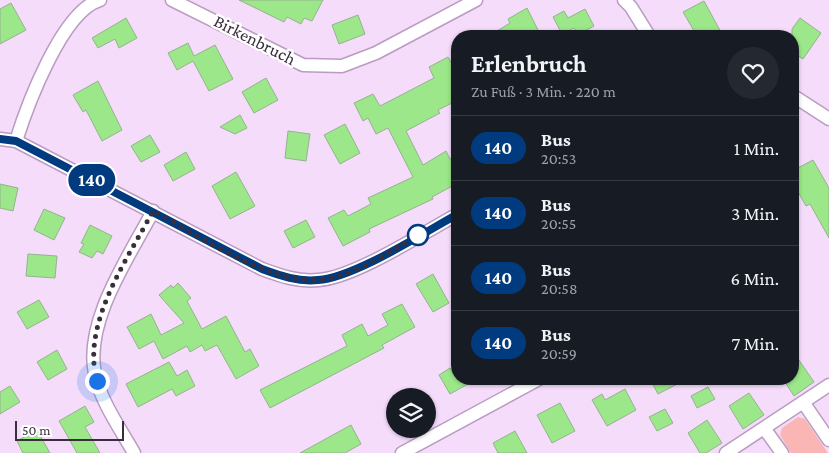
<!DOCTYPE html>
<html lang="de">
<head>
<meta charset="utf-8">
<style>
  :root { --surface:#171b24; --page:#242831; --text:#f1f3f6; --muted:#9ea1a6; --line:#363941 }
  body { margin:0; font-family:"Crimson Pro",serif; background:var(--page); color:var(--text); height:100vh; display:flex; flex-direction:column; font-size:19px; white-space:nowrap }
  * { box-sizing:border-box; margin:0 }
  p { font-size:16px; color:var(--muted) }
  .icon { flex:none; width:28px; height:28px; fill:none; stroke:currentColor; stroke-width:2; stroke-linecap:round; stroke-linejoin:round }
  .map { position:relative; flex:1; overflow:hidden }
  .details { position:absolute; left:451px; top:30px; width:348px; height:355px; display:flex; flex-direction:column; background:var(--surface); border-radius:20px; box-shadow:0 1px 4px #0004 }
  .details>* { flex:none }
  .badge { padding:0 10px; border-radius:16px; font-size:18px; line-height:32px }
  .buttons { position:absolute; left:386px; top:388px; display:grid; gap:10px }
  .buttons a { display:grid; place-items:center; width:50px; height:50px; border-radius:50%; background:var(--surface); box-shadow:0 1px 4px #0004; font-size:25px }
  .scale { position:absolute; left:15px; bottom:12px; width:109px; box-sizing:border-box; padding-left:5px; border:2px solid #3a2e3d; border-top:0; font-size:14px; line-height:18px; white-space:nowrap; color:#3a2e3d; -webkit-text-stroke:4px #fff; paint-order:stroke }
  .you { position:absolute; width:25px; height:25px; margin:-12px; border:4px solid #fff; border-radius:50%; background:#1a73e8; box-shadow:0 0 0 8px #1a73e833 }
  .map>.badge { position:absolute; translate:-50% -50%; box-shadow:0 0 0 2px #fff }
  .round { display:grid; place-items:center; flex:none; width:52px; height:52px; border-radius:26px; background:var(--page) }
  .overview { display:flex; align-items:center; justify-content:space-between; height:85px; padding:0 20px }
  h1 { font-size:24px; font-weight:700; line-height:38px }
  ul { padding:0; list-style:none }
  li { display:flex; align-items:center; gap:15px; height:65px; padding:0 20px; border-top:1px solid var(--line) }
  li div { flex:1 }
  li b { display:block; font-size:19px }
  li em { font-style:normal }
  li .badge { min-width:55px; font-weight:700; text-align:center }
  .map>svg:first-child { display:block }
  .green { fill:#fab6b5 }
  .building { fill:#9ce78a; stroke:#95b28e }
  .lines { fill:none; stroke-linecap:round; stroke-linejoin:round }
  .minor-casing { stroke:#b99cc0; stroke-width:15 }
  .minor { stroke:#fff; stroke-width:12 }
  .line-casing { stroke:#fff; stroke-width:11 }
  .line { stroke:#003b80; stroke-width:8 }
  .walk { stroke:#3a2e3d; stroke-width:5; stroke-dasharray:0 9 }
  .stop-dot { fill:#fff; stroke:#003b80; stroke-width:2.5 }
  .labels { text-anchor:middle; stroke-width:5; stroke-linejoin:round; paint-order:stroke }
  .street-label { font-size:18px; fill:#3a2e3d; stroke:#fff }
</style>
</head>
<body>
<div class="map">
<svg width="829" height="453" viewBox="0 0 829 453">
  <rect width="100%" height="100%" fill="#f5dcfb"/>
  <!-- green -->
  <path class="green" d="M798 417 805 419 828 453H791L780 435 782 428Z"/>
  <!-- building -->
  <path class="building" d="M239 0H323L312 21 304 18 301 24 287 17 284 22Z
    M704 1 710 12 723 36H697L683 12Z
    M11 3 26 30 0 44V9Z
    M527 8 541 36H489L510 23 508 19Z
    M585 9 594 26 578 35 574 28 562 34 553 17 564 11 568 18Z
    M358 15 365 34 339 44 332 25Z
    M126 18 137 38 119 48 115 39 98 48 92 38Z
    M800 18 821 33 803 59 792 52V29Z
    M188 43 194 56 215 45 233 79 209 91 193 61 177 70 168 53Z
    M448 57 458 74V100L438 110 440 113 406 131 423 165 446 151 450 159 458 155V183L432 197 433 199 369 229 370 232 343 246 328 218 344 210 348 216 371 204 368 198 413 177 388 128 376 134 368 118 363 121 354 103 373 94 380 106 434 78 429 67Z
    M266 78 278 100 254 113 242 92Z
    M98 81 122 130 102 141 86 110 83 112 73 95Z
    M240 115 247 128 235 134 220 127Z
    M345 124 360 153 340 164 324 135Z
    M288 131 310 134 306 161 285 158Z
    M150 135 160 152 141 162 131 146Z
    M186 152 195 169 173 181 164 165Z
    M813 160 829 188V238L810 204 806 206 792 181V171Z
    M236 172 255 206 230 219 212 186Z
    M0 184 18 188 13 211 0 208Z
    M44 209 65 218 54 240 34 230Z
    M306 220 315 237 293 248 284 231Z
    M90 225 112 236 103 254 97 251 92 258 79 252 84 244 81 243Z
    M28 254 57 256 55 278 26 276Z
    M433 274 449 303 433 312 416 284Z
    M178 283 191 298 187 301 202 329 226 316 245 352 250 349 259 366 236 379 217 345 205 351 202 345 190 352 187 346 163 359 154 341 139 349 127 327 151 314 161 335 184 323 159 295 171 285 173 288Z
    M39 300 49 317 27 329 17 312Z
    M402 304 415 327 382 345 384 348 270 408 260 390 347 346 342 335 362 324 368 336 388 325 382 314Z
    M57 350 67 369 48 380 37 362Z
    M792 350 814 382 794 396 783 379H792Z
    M169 362 177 376 187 370 195 386 176 396 172 389 138 407 126 384Z
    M450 368 452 372 458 369V379H477L450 394 439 375Z
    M650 379H687L658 394Z
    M10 386 20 402 0 414V392Z
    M708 387 715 399 697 408 691 396Z
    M625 389 636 410 607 426 592 400 602 394 605 400Z
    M749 393 764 415 743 429 729 406Z
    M560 403 575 431 552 443 537 415Z
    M85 406 94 422 85 427 100 453H77L59 421Z
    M665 409 673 423 657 431 649 417Z
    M707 420 722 443 706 453H700L688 433Z
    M351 425 361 444 345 453H300Z
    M37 430 50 453H23L17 441Z
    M515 431 527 453H498L493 443Z"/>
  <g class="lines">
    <!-- minor casing -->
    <g class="minor-casing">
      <path id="minor" d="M172 0 303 65 342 66 376 53 476 0
        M624 0 631 7 649 36
        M792 95 829 119
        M0 139 16 141 262 269C281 276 298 282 318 280 354 278 423 233 458 214
        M16 141C27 106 62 11 100 0
        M803 402 829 440
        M764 428 782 453
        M134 453C120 428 101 402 95 374 84 321 129 257 153 211
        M402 453 539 379
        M726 453 829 385"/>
    </g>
    <!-- minor -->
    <use href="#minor" class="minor"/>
  </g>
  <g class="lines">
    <!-- line casing -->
    <g class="line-casing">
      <path id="line" d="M0 139 16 141 262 269C281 276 298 282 318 280 354 278 423 233 458 214"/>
    </g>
    <!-- line -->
    <use href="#line" class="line"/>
    <!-- walk -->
    <path class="walk" d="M97 381C81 324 127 260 153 211 198 235 268 283 317 280 349 279 392 251 418 235"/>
  </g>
  <!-- markers -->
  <circle class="stop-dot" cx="418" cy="235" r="10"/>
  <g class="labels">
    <!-- street labels -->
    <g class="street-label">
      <text transform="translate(255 40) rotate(27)" y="6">Birkenbruch</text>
    </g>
  </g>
</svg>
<div class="buttons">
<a><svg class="icon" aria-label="layers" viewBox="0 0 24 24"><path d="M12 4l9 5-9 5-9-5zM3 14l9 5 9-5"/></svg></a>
</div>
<div class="scale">50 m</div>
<div class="you" style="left:97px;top:381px"></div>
<b class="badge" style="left:92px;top:180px;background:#003b80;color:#fff">140</b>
<section class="details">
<div class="overview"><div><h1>Erlenbruch</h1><p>Zu Fuß · 3 Min. · 220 m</p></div><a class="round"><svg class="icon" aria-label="heart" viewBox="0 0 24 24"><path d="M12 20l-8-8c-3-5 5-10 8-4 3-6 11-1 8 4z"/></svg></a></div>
<ul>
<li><span class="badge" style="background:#003b80;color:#fff">140</span><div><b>Bus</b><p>20:53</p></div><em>1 Min.</em></li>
<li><span class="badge" style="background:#003b80;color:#fff">140</span><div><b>Bus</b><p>20:55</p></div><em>3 Min.</em></li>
<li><span class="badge" style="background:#003b80;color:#fff">140</span><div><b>Bus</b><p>20:58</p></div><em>6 Min.</em></li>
<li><span class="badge" style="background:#003b80;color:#fff">140</span><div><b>Bus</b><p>20:59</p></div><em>7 Min.</em></li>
</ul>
</section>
</div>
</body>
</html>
